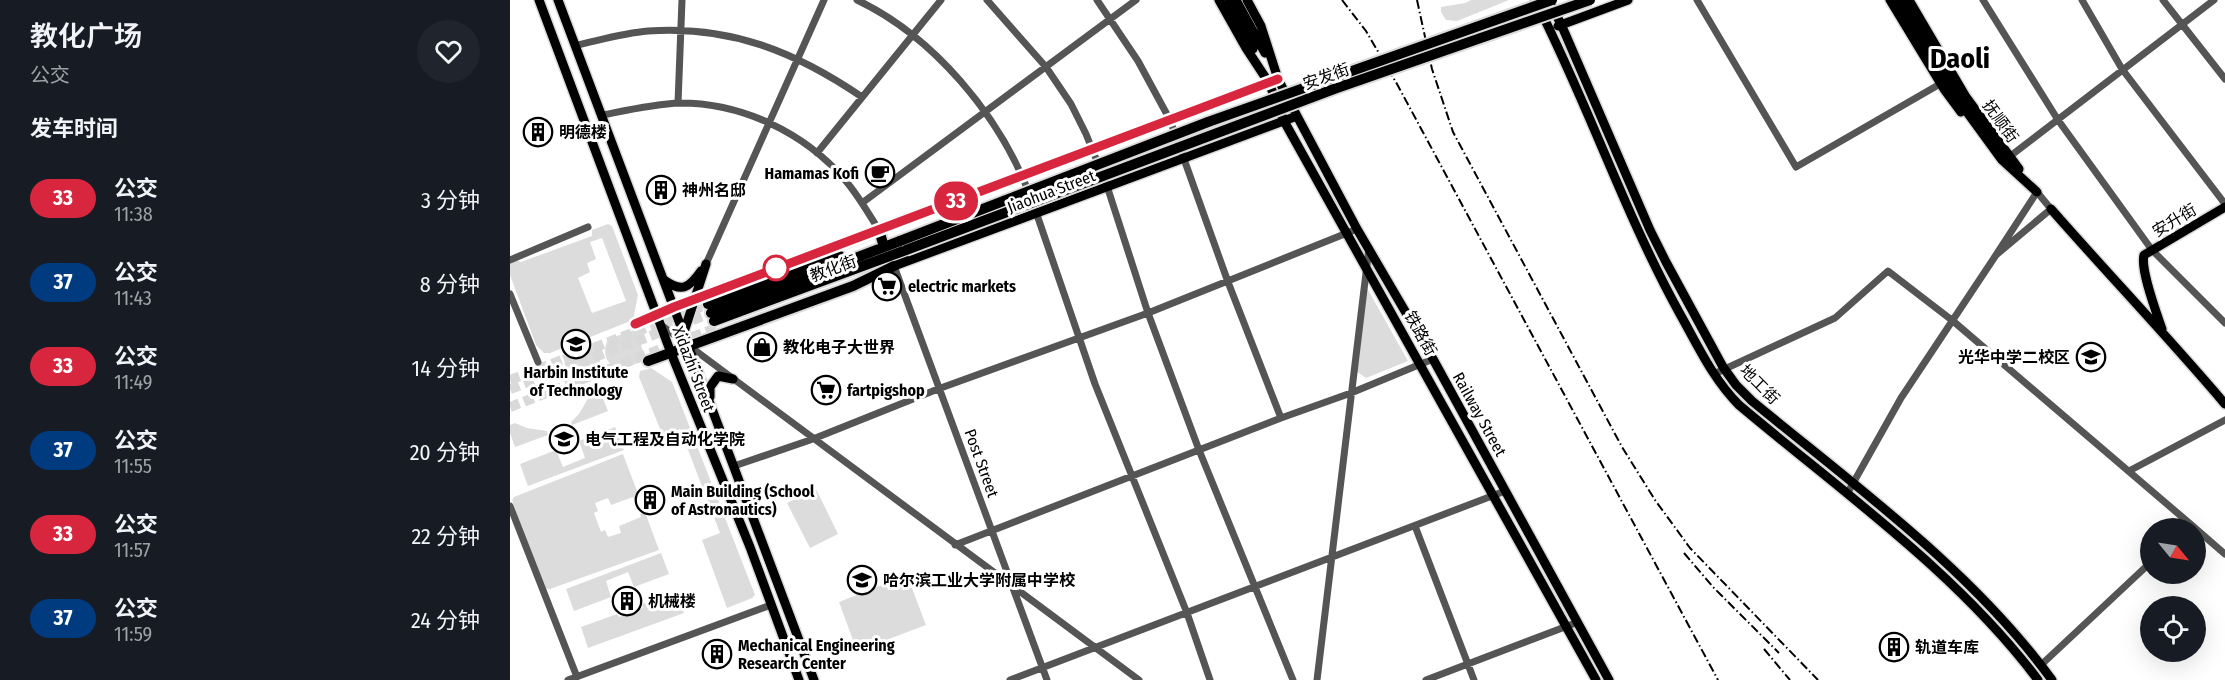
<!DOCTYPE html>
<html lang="zh">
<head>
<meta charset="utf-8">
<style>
  :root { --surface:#171b24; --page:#20242c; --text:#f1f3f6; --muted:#9ea1a6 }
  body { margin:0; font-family:"Fira Sans Condensed","Noto Sans SC",sans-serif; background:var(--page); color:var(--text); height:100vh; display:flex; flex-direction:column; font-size:22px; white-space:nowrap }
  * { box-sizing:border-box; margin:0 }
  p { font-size:20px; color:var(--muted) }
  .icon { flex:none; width:33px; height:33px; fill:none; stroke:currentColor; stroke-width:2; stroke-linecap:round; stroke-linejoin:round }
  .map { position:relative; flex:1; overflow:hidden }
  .details { display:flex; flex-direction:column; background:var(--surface); width:510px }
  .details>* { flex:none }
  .badge { padding:0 12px; border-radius:20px; font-size:21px; line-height:39px }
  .needle { width:39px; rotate:120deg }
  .fabs { position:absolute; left:1630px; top:518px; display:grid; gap:12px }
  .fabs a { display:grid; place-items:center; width:66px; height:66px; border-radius:50%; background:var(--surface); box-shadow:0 6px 24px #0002; font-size:30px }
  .map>.badge { position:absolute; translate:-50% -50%; box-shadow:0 0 0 3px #fff }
  h2 { padding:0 30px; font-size:22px; line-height:54px }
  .round { display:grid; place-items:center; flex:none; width:63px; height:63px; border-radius:32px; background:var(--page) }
  .head { display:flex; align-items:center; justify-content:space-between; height:102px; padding:0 30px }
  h1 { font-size:28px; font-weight:600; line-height:45px }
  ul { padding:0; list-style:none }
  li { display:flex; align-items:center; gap:18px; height:84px; padding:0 30px }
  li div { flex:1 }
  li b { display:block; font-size:22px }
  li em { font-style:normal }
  li .badge { min-width:66px; font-weight:700; text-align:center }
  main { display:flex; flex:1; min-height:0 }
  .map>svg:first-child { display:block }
  .green { fill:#dcdcdc; fill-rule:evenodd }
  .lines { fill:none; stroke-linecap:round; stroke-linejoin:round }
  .highway-tunnel { stroke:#d9d9d9; stroke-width:10; stroke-dasharray:10 5; stroke-linecap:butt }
  .major-casing { stroke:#dbdbdb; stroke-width:12 }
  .highway-casing { stroke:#dbdbdb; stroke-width:14 }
  .minor { stroke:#555; stroke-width:7 }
  .major { stroke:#000; stroke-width:9 }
  .highway { stroke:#000; stroke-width:10 }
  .rail { stroke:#000; stroke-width:2; stroke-dasharray:9 3 1.5 3; stroke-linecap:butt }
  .highway-bridge-casing { stroke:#dbdbdb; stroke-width:14; stroke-linecap:butt }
  .highway-bridge { stroke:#000; stroke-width:10 }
  .line-casing { stroke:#fff; stroke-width:14 }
  .line { stroke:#d7263d; stroke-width:9 }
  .stop-dot { fill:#fff; stroke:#d7263d; stroke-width:3 }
  .labels { text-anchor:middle; stroke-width:6; stroke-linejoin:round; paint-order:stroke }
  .street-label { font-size:16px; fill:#000; stroke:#fff }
  .poi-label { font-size:16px; font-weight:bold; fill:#000; stroke:#fff; text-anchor:start }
  .town-label { font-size:28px; font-weight:bold; fill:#000; stroke:#fff }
</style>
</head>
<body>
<main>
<section class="details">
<div class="head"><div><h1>教化广场</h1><p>公交</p></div><a class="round"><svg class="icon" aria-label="heart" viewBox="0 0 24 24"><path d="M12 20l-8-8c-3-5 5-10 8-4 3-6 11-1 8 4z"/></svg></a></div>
<h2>发车时间</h2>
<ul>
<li><span class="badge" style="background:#d7263d;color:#fff">33</span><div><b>公交</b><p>11:38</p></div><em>3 分钟</em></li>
<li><span class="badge" style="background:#003b80;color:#fff">37</span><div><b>公交</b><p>11:43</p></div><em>8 分钟</em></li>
<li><span class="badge" style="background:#d7263d;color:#fff">33</span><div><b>公交</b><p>11:49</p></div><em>14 分钟</em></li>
<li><span class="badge" style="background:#003b80;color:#fff">37</span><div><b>公交</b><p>11:55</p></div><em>20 分钟</em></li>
<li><span class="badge" style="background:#d7263d;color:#fff">33</span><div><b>公交</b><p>11:57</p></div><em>22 分钟</em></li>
<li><span class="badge" style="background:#003b80;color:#fff">37</span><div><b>公交</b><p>11:59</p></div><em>24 分钟</em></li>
</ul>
</section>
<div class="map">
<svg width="1715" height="680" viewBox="0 0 1715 680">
  <rect width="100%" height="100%" fill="#fff"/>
  <!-- green -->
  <path class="green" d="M961 0H999L947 21 936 20 931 12V7L955 3Z
    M98 224 102 226 128 295 123 320 40 353H34L26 345 0 275V261L3 259 11 262 82 236V230ZM92 238 116 301 82 313 68 278 80 272 77 263 86 259 80 242Z
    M857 288 898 361 856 378 846 371Z
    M124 330H126L136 360 109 370C95 363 92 353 98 339Z
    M84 344 95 375 64 387 52 355Z
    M141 368 162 382 166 392 245 595 242 598 217 608 192 540 210 533 170 429 153 436 129 377 130 371Z
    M90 391 98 411 62 425 61 422 69 414 80 395Z
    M5 423 17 428 37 431 38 435 5 447 0 433V425Z
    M105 427 114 450 18 486 10 464 46 450 53 467 75 458 69 441Z
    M113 454 130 499 125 501 123 497 101 505 98 498 85 503 88 511 84 513 91 532 95 530 98 537 111 533 109 526 131 517 130 514 135 512 149 550 40 589 33 588 2 500 4 497Z
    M306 489 328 534 300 548 277 503Z
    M151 553 159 574 124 587 118 572 96 581 101 597 64 611 56 589Z
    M397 575 416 625 347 651 329 602Z
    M166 592 174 613 78 648 71 627 107 614 109 617 133 608 132 604Z"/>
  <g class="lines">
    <!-- highway-tunnel -->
    <path class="highway-tunnel" d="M0 380 198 304
      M0 389 201 313
      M0 407 206 328"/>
    <!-- major casing -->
    <g class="major-casing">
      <path id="major" d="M29 0 161 353 240 547 289 680
        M48 0 304 680
        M709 0 736 48 759 83 774 121 1086 680
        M719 0 743 49
        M726 0 755 53
        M737 0 751 26 768 79 787 116 847 229 923 359 1099 680
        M1025 0C1078 103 1114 213 1170 314 1188 346 1203 379 1229 405 1331 491 1448 573 1528 680
        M1038 0 1051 24 1140 230 1156 262 1213 367 1226 385 1242 401C1345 486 1463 571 1542 680
        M1380 0 1434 89 1451 112
        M1390 0 1457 112 1492 160 1527 192
        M1399 0 1456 97 1509 169
        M1048 26 1118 0
        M1541 209C1599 275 1659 338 1715 404
        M369 230 763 81
        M384 266 787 116
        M154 280C172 293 179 288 191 271
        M1652 329C1647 314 1630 270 1634 255L1715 207
        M174 332 196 264
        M200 397V387L208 376 223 379"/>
    </g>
    <!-- highway casing -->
    <g class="highway-casing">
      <path id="highway" d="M198 304 330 256
        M201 313 390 241
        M204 321 396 250
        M125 324 164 307 369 230 374 247
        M138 361 343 286 384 266"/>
    </g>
    <!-- minor -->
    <path class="minor" d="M347 0C423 36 489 115 519 193
      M477 0 536 67 561 104 576 134 597 186 638 313 689 450 783 680
      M587 0 628 61 660 120 718 282 771 418
      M1187 0 1286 167 1430 84
      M1473 0 1548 120 1642 250 1715 323
      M1572 0 1612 69 1715 204
      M1653 0 1715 79
      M67 45C90 40 114 33 138 31 220 25 286 52 352 97
      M168 103 172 0
      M93 115C118 110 144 104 170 103 233 103 295 133 335 180 348 195 358 213 369 230
      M307 153 431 0
      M1499 157 1704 0
      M352 203 626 0
      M525 209 585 384 677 613 700 680
      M0 260 78 227
      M196 264 314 0
      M384 266 537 680
      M0 294 28 362
      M151 325 629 680
      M1204 374 1325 318 1378 271 1443 321 1685 528
      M224 466 303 439 428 389 638 313 847 229
      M1619 471 1715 420
      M1337 494 1391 398 1486 255 1541 209 1527 192 1486 255
      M0 506 67 677
      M905 526 964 680
      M1686 529 1715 554
      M445 545 771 418 841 393 923 359
      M1531 665 1641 562
      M58 680 261 605
      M500 680 995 491
      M807 680 859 248
      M916 680 1068 622"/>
    <!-- major -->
    <use href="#major" class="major"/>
    <!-- highway -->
    <use href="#highway" class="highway"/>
    <!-- rail -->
    <path class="rail" d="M832 0 856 31 887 84 1208 680
      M907 0 922 69 943 132 1112 447 1145 500 1180 548 1308 680
      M1174 553 1203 587 1269 653
      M1254 649 1280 680"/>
    <!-- highway-bridge casing -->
    <g class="highway-bridge-casing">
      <path id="highway-bridge" d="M390 241 698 122 1042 0
        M396 250 824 89 1080 0"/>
    </g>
    <!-- highway-bridge -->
    <use href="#highway-bridge" class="highway-bridge"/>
  </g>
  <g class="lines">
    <!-- line casing -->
    <g class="line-casing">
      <path id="line" d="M125 324 164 307 768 79"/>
    </g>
    <!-- line -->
    <use href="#line" class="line"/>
  </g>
  <!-- icons -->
  <defs>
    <g id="building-ring" transform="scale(1.5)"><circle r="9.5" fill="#fff" stroke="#000" stroke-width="1.5"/><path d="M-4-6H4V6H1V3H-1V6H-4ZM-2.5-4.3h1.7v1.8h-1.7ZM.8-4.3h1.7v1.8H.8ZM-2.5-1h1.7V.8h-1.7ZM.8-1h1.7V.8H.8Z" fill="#000"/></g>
    <g id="cafe-ring" transform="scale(1.5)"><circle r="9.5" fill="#fff" stroke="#000" stroke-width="1.5"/><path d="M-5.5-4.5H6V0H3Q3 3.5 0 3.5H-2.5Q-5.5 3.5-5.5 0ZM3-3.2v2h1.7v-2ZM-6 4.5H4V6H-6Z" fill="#000"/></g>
    <g id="supermarket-ring" transform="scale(1.5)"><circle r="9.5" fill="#fff" stroke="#000" stroke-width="1.5"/><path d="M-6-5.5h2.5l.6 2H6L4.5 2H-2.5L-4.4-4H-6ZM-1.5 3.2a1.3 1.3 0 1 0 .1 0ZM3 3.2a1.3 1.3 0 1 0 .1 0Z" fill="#000"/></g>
    <g id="university-ring" transform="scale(1.5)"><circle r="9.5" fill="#fff" stroke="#000" stroke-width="1.5"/><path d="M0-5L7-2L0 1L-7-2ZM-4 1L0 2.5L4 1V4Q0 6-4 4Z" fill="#000"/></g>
    <g id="shop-ring" transform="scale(1.5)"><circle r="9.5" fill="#fff" stroke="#000" stroke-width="1.5"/><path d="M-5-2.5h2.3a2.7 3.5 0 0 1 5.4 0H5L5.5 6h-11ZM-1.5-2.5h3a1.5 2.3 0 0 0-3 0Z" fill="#000"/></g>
    <g id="school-ring" transform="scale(1.5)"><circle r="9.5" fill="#fff" stroke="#000" stroke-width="1.5"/><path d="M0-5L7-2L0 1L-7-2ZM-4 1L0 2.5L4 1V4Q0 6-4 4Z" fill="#000"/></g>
  </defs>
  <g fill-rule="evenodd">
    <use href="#building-ring" x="28" y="132"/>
    <use href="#cafe-ring" x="370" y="173"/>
    <use href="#building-ring" x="151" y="190"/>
    <use href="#supermarket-ring" x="377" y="286"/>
    <use href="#university-ring" x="66" y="344"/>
    <use href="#shop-ring" x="252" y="347"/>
    <use href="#school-ring" x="1581" y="357"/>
    <use href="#supermarket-ring" x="316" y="390"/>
    <use href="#university-ring" x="54" y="439"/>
    <use href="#building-ring" x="140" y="500"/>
    <use href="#school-ring" x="352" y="580"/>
    <use href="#building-ring" x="117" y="601"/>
    <use href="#building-ring" x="1384" y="647"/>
    <use href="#building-ring" x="207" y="654"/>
  </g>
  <!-- markers -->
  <circle class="stop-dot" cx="266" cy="268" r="12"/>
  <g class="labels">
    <!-- street labels -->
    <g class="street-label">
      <text transform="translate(816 76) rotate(-20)" y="6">安发街</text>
      <text transform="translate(1491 121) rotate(54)" y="6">抚顺街</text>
      <text transform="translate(541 191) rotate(-21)" y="6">Jiaohua Street</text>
      <text transform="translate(1664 220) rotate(-31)" y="6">安升街</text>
      <text transform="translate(323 268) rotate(-20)" y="6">教化街</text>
      <text transform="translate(911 333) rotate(61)" y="6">铁路街</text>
      <text transform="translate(184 369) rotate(69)" y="6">Xidazhi Street</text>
      <text transform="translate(1250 384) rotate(45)" y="6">地工街</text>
      <text transform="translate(970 414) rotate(61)" y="6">Railway Street</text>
      <text transform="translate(472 463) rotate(70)" y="6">Post Street</text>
    </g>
    <!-- poi labels -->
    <g class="poi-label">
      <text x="49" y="138">明德楼</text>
      <text x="349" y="179" text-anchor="end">Hamamas Kofi</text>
      <text x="172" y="196">神州名邸</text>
      <text x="398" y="292">electric markets</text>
      <text x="273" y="353">教化电子大世界</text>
      <text x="1560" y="363" text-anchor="end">光华中学二校区</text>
      <text x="66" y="378" text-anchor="middle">Harbin Institute<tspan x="66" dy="18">of Technology</tspan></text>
      <text x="337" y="396">fartpigshop</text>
      <text x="75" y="445">电气工程及自动化学院</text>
      <text x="161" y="497">Main Building (School<tspan x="161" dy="18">of Astronautics)</tspan></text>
      <text x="373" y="586">哈尔滨工业大学附属中学校</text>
      <text x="138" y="607">机械楼</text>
      <text x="228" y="651">Mechanical Engineering<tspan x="228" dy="18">Research Center</tspan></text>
      <text x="1405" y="653">轨道车库</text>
    </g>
    <!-- town labels -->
    <g class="town-label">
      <text x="1450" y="68">Daoli</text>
    </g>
  </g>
</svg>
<div class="fabs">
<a><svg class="needle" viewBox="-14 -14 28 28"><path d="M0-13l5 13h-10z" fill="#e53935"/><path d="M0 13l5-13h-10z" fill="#9ea1a6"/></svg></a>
<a><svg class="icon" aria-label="locate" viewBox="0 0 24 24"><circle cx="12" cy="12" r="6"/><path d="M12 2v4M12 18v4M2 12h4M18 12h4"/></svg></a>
</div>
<b class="badge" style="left:446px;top:201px;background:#d7263d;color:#fff">33</b>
</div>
</main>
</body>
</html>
